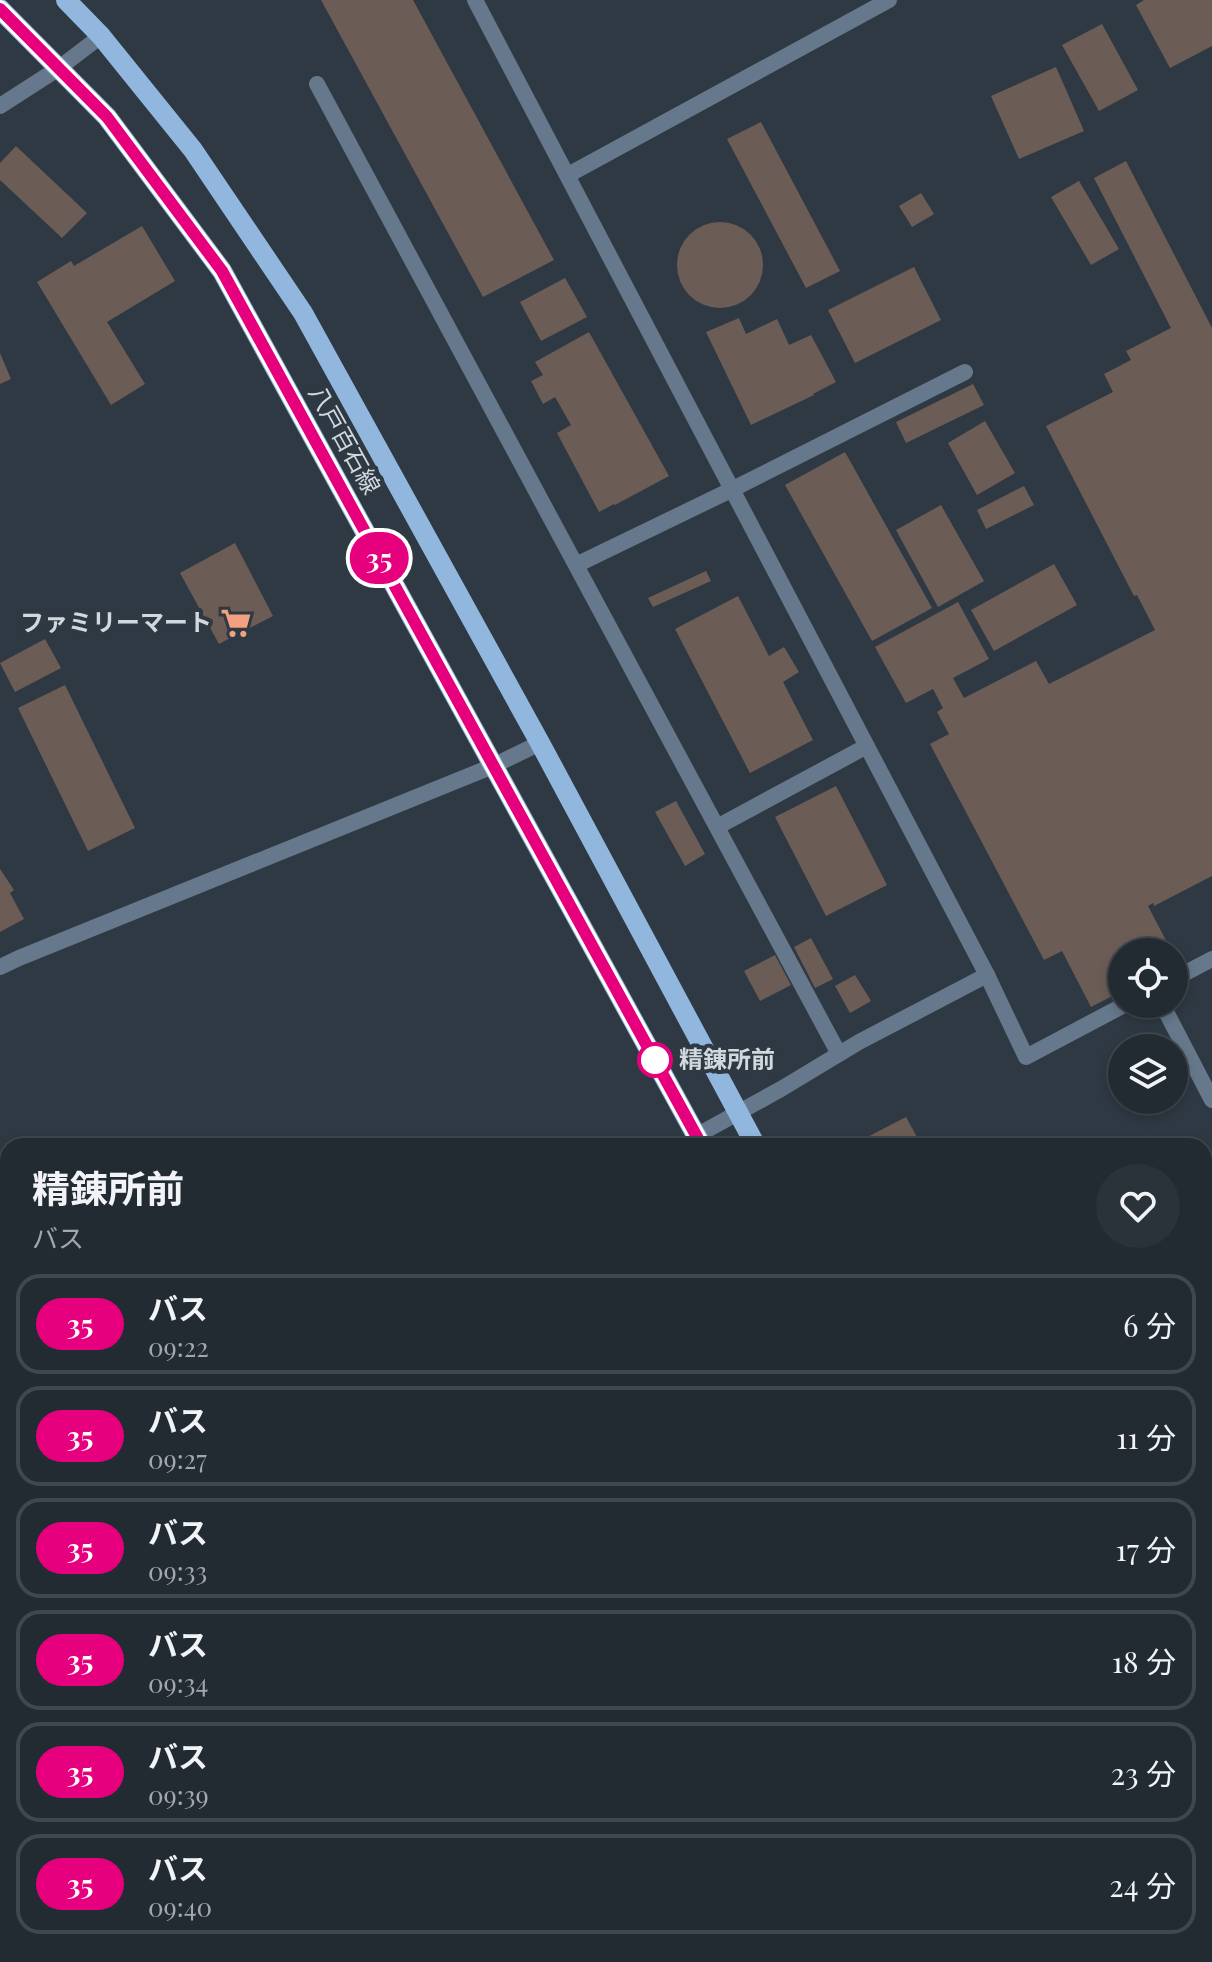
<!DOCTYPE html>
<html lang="ja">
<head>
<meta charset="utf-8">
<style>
  :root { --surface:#232b32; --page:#2b333a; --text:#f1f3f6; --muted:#a3a7ac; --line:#40474d }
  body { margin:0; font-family:"Playfair Display","Noto Sans JP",serif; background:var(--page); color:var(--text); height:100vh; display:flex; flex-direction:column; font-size:30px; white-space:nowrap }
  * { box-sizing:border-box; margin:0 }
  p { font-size:26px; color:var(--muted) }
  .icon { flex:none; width:44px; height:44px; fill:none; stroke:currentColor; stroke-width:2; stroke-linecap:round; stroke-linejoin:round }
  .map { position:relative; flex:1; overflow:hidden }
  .drawer { position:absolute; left:0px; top:1138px; width:1212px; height:824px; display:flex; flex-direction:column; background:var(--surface); border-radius:24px 24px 0 0; box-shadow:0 4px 12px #0003,0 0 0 2px var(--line) }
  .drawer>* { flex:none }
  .badge { padding:0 16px; border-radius:26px; font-size:28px; line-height:52px }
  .controls { position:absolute; left:1108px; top:938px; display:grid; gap:16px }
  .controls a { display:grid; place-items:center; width:80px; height:80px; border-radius:50%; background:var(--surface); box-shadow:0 4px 12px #0003,0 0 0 2px var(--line); font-size:40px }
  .map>.badge { position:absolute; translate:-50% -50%; box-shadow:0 0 0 4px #fff }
  .round { display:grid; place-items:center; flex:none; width:84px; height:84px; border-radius:42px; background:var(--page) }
  .summary { display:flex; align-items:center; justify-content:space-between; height:136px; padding:0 32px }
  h1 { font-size:38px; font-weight:700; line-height:60px }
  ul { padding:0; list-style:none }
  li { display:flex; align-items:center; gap:24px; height:100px; margin:0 16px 12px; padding:0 16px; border:4px solid var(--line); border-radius:24px }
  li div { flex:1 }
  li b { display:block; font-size:30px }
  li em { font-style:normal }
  li .badge { min-width:88px; font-weight:700; text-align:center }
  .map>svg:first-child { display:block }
  .building { fill:#6c5c56 }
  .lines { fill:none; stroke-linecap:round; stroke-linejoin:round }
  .lane { stroke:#66788b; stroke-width:16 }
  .street { stroke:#66788b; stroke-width:16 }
  .secondary { stroke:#7f9cba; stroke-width:16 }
  .primary { stroke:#91b7de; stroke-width:20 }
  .line-casing { stroke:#fff; stroke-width:18 }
  .line { stroke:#e6007e; stroke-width:12 }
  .stop-dot { fill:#fff; stroke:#e6007e; stroke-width:4 }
  .labels { text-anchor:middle; stroke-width:8; stroke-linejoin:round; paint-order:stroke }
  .street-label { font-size:24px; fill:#d1d8de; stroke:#2f3943 }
  .poi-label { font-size:24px; font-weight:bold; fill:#d1d8de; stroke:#2f3943; text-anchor:end }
  .stop-label { font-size:24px; font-weight:bold; fill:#d1d8de; stroke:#2f3943; text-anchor:start }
</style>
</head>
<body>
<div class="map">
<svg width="1212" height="1962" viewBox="0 0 1212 1962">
  <rect width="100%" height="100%" fill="#2f3943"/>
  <!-- building -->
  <path class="building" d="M321 0H413L554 260 483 297Z
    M1144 0H1212V46L1170 68 1136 5Z
    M1102 24 1138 90 1099 111 1062 45Z
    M1056 67 1084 131 1019 159 991 96Z
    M761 122 840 271 806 288 727 139Z
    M16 146 87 213 62 238 0 180V163Z
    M1126 161 1212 328V876L1154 906 1153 903 1148 906 1172 952H1122V991L1091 1007 1062 951 1044 960 930 744 949 734 937 712 943 708 933 689 906 703 875 647 958 602 989 659 953 678 964 698 1036 661 1049 684 1155 630 1137 595 1134 596 1046 426 1113 392 1104 374 1131 360 1126 351 1171 328 1094 178Z
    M1079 181 1119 249 1091 265 1051 197Z
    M921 193 934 214 912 227 899 206Z
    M677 265a43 43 0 1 1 86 0a43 43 0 1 1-86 0Z
    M142 226 175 281 107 322 145 384 111 405 37 282 71 261 74 266Z
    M914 267 941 320 855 363 828 310Z
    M565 278 587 317 541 341 520 302Z
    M739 318 746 334 777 319 789 345 811 335 836 382 813 394 814 395 751 425 706 332Z
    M589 332 669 476 615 505 614 504 599 512 557 433 571 425 555 397 543 404 531 381 543 375 535 362Z
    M0 353 11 379 0 384Z
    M973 384 984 405 906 443 896 422Z
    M985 421 1015 473 977 495 948 443Z
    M845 452 932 608 872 641 785 485Z
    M1024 486 1034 505 986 529 977 510Z
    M941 505 984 581 938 607 896 530Z
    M235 543 273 616 219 644 180 573Z
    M1054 564 1077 605 994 651 971 610Z
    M706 571 711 581 653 607 648 598Z
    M738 596 769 656 784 647 799 672 783 682 813 740 750 773 675 629Z
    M45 639 61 668 15 692 0 663Z
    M65 685 135 828 88 851 18 708Z
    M836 786 887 885 826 916 775 817Z
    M676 801 705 854 685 866 655 812Z
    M0 869 14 890 10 893 24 919 0 932Z
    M811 938 833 979 815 988 794 947Z
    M775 955 791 985 760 1001 744 971Z
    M855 975 871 1001 850 1013 835 986Z
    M906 1117 917 1137 898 1146H850Z
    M1212 1161V1278L1204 1261V1165Z
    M1212 1294V1315L1204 1301V1299Z"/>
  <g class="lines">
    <!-- lane -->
    <path class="lane" d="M475 0 987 975 1026 1057 1126 1004
      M317 84 839 1054
      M568 175 889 0
      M576 565 733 489 965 372
      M717 827 867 746
      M1174 979 1212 959
      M1162 1004 1212 1100"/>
    <!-- street -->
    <path class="street" d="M0 106 59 68 101 36
      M0 967 19 958 493 766 540 743
      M696 1136 781 1089 859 1042 987 975"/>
    <!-- secondary -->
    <path class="secondary" d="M1204 1562 1212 1558
      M1204 1612 1212 1608"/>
    <!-- primary -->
    <path class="primary" d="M66 0 101 36 193 150 303 313 540 743 756 1146
      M0 9 107 117 222 271 702 1146
      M1145 1954 1149 1962
      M1200 1954 1204 1962"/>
  </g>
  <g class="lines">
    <!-- line casing -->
    <g class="line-casing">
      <path id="line" d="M0 9 107 117 222 271 702 1146"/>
    </g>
    <!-- line -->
    <use href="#line" class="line"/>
  </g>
  <!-- icons -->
  <defs>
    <g id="supermarket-bare" transform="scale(2.4)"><path d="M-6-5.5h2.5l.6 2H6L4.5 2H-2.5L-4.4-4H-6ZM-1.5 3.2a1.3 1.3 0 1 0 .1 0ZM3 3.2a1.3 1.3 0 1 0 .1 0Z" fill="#f2a07f" stroke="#2f3943" stroke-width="2.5" paint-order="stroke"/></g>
  </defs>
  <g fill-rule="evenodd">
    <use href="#supermarket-bare" x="236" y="623"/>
  </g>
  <!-- markers -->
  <circle class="stop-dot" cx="655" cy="1060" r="16"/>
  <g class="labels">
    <!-- street labels -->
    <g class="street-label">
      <text transform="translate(344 440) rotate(61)" y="8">八戸百石線</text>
    </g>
    <!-- poi labels -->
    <g class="poi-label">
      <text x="212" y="631">ファミリーマート</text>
    </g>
    <!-- stop labels -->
    <g class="stop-label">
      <text x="679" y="1068">精錬所前</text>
    </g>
  </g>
</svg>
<div class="controls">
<a><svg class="icon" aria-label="locate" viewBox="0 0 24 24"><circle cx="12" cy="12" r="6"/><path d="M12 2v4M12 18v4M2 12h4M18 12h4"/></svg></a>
<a><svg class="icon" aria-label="layers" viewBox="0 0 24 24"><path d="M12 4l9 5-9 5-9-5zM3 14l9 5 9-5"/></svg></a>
</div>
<b class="badge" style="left:379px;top:558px;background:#e6007e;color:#fff">35</b>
<section class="drawer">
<div class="summary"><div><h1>精錬所前</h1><p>バス</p></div><a class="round"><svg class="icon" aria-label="heart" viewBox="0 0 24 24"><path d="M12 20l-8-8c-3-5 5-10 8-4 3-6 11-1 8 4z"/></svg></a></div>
<ul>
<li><span class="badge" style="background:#e6007e;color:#fff">35</span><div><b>バス</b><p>09:22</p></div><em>6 分</em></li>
<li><span class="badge" style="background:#e6007e;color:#fff">35</span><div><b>バス</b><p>09:27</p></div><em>11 分</em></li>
<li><span class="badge" style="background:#e6007e;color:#fff">35</span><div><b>バス</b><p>09:33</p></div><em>17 分</em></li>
<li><span class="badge" style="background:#e6007e;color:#fff">35</span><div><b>バス</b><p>09:34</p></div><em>18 分</em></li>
<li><span class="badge" style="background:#e6007e;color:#fff">35</span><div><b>バス</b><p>09:39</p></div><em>23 分</em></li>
<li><span class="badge" style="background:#e6007e;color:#fff">35</span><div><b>バス</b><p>09:40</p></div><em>24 分</em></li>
</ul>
</section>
</div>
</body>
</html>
